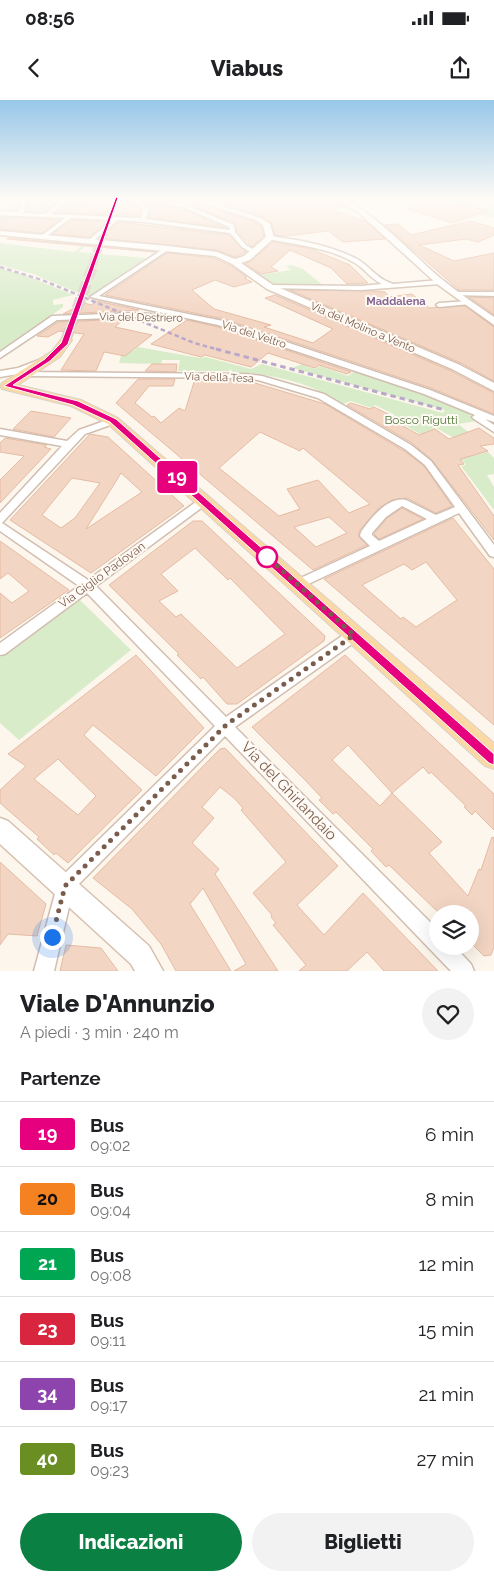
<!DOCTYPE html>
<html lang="it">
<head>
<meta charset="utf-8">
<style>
  :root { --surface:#fff; --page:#f2f2f2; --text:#202124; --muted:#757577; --line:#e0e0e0; --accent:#0b8043 }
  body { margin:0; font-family:Raleway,sans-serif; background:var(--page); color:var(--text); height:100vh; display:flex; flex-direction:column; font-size:19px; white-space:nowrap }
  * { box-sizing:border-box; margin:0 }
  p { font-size:16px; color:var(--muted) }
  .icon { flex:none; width:28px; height:28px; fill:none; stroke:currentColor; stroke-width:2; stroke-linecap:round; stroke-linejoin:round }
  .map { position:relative; height:871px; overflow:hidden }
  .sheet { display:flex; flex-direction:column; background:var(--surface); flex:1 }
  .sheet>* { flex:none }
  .badge { padding:0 10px; border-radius:4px; font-size:18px; line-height:32px }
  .tools { position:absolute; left:429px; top:805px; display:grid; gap:10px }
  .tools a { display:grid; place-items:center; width:50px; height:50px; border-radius:50%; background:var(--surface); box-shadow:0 5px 20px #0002; font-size:25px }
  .you { position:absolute; width:25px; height:25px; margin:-12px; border:4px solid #fff; border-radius:50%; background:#1a73e8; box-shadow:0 0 0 8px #1a73e833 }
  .map>.badge { position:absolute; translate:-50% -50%; box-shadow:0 0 0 2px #fff }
  h2 { padding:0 20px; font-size:19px; line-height:45px }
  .round { display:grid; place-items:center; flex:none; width:52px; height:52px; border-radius:26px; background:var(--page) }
  .summary { display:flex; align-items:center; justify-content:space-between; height:85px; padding:0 20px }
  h1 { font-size:24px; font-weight:800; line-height:38px }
  .action { display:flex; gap:10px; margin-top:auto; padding:10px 20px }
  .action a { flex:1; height:58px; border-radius:30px; background:var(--accent); color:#fff; font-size:20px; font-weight:800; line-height:58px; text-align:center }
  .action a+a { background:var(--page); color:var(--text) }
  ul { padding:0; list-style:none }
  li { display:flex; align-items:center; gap:15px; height:65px; padding:0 20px; border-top:1px solid var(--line) }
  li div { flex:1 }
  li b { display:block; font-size:19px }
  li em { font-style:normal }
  li .badge { min-width:55px; font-weight:700; text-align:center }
  .status { display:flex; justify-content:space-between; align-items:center; height:35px; padding:0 25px; background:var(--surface); direction:ltr }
  .status svg { height:14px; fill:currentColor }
  header { display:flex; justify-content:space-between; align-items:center; height:65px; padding:0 20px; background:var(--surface); font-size:22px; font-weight:800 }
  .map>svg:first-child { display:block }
  .green { fill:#d8ecc9 }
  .building { fill:#f3d5c3; stroke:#e6bba3; fill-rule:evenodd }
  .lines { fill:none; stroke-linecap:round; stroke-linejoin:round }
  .primary-tunnel-far1 { stroke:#dcd0c4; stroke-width:9; stroke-dasharray:9 4.5; stroke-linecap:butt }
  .primary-tunnel { stroke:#dcd0c4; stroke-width:11; stroke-dasharray:11 5.5; stroke-linecap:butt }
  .street-casing { stroke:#d1beb0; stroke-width:3 }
  .secondary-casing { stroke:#d6c0b0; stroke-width:3 }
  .primary-casing { stroke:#dad1cd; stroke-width:2 }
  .street { fill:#fff; fill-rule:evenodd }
  .secondary { fill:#fff; fill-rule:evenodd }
  .primary { fill:#fbd9a5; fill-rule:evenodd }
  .rail-far1 { stroke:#b9a8c9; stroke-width:2.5; stroke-dasharray:4.5 3; stroke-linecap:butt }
  .rail { stroke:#b9a8c9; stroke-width:3; stroke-dasharray:5.5 4; stroke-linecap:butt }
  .line { fill:#e6007e; stroke:#fff }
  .walk { stroke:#7a5c4d; stroke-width:5; stroke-dasharray:0 9 }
  .stop-dot { fill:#fff; stroke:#e6007e; stroke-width:2.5 }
  .labels { text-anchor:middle; stroke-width:4; stroke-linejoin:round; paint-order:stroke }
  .far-neighbourhood-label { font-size:11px; font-weight:bold; fill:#846695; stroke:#fffaf3 }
  .far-street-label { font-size:11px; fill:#7a5c4d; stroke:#fffaf3 }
  .park-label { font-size:12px; fill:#537a41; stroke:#fffaf3 }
  .street-label { font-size:12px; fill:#7a5c4d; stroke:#fffaf3 }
  .near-street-label { font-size:15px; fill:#7a5c4d; stroke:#fffaf3 }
</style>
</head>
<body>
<div class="status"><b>08:56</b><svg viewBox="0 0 49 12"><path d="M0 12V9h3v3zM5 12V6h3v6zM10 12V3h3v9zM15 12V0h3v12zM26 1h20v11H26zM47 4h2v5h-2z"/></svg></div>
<header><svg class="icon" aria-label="back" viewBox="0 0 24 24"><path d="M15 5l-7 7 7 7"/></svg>Viabus<svg class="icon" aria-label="share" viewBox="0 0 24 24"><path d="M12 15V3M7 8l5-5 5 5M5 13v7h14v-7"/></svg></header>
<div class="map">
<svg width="494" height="871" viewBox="0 0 494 871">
  <rect width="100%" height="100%" fill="#fdf6ec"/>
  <!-- green -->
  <path class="green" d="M419 98H476L494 105V118Z
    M86 142H89L79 152 146 158 88 197 33 174 0 165V143L74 152Z
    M292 165 303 169 324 186 276 185 260 175 291 170 286 166Z
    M0 168 27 176 73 195 53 200V205L63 204V207L0 252Z
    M138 247 200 258 206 257 251 269 262 264 443 313 445 310 292 268 302 264 315 269 320 266 348 276 356 270 463 309 477 321 458 324 471 334 463 343 436 328 429 331C451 350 456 362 488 352L494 358V374L487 375 494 387V410L461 366 466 365 463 361H454L439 345 392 318 395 315 375 305 371 308 351 301 343 304C311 282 271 274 233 272L230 269 229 271H178L180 260H162L161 264 119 263 121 256 128 250 133 251Z
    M79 499 131 550 19 640 0 623V557Z"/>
  <!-- building -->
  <path class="building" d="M0 98H17L20 104 17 110H11Z
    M26 98H62L44 112 26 111 28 105Z
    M100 98 122 99 139 107 141 110 140 116 56 112 72 99 94 101Z
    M167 98H185L255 122 261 126 264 136 252 147 237 131 235 123 188 104Z
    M205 98H252L288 105 295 99 332 98 345 107 330 109 365 121 385 139 343 142 328 131 286 136 275 135 271 122 261 116Z
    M409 98H438L487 111 453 123 408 109Z
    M143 102 182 109 225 128 148 117 150 109Z
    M0 117 60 120 42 133 0 129Z
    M72 120 107 122 89 137 53 134Z
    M471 121 494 128V135L478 142 466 139 419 145 454 161 494 153V190H459L385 125 398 124 411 135Z
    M119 122 229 135 246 152 235 157 217 150 100 138Z
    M9 138 155 152 7 139Z
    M273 142 311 149 350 165 368 183 347 184 331 168 290 150 271 167 278 171 261 174 245 164 251 161Z
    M167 153 214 158 231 166 247 177 244 178 252 182 234 187 215 180 192 190 214 209 271 225 264 227 313 243 333 229 265 198 275 195 451 271 494 293V314L431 288 224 219 105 195Z
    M290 190 376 191 385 192 389 197 412 194 429 208 465 206 494 227V281L461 263Z
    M469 197 494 198V215L489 211Z
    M97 201 139 210 63 214 84 203 91 205Z
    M124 219 115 227 152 235 125 256 104 252 96 271 61 270 84 234 59 231 48 237 37 236 58 222Z
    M187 220 218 227 351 272 347 274 319 265 315 268 268 253 251 267 205 255 201 257 151 244Z
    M152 264H177L176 272 145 271Z
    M138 279H175L173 286H149L135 303 152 317 154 316 161 323 179 308 185 311 195 279 245 280 325 304 404 351 424 366 452 406 436 413 407 398 392 400 379 408 359 431V437L367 445 313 470 116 303ZM260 332 300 351 303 348 370 404 349 413 318 380 287 389 300 409 279 416 219 368ZM329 417 347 433 316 447 294 427Z
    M351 303 370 309 374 307 392 316 389 318 419 335 435 329 449 339 479 328 494 338V344L480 346 488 351 460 359 464 364 458 365 494 416V440L432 360 412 343 347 305Z
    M31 311 71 318 54 337 13 329Z
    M90 334 108 337 184 406 91 473 10 420ZM121 373 142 392 86 429 113 386ZM72 378 100 383 75 418 61 428 42 415Z
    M5 338 47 345 44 347 51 349 0 403V380L24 356 0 352V343Z
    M402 408 423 419 379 439 374 434 387 418Z
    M453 418 494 469V625L324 479ZM426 462 457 500 416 527 403 517 401 519 362 485 404 464 412 470Z
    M193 421H202L325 536 324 541 237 604H227L203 577 201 579 177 555 179 554 109 485ZM195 448 228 480 230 478 285 534 237 568 181 514 176 517 159 501 178 491 161 474Z
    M0 441 69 490 0 538V493L12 503 29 491 8 473 0 479Z
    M136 555 204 628 156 676 93 625 84 635 142 690 68 763 56 753 54 755 37 739 39 737 0 703V690L26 666 8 654ZM58 659 96 696 78 715 34 679Z
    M345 555 494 694V730L475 711 472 715 464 707 466 706 431 672 429 674 423 667 392 693 442 742 429 753 468 796 479 769 481 770 492 737 494 738V847L491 855 484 856 470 842V814H440L389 765 386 767 371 751 373 749 336 712 333 714 319 700 322 698 305 680 252 627ZM348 645 392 693 380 706 332 660Z
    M225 648 338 766 297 805 324 835 363 793 438 871H384L367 852 347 871H299L306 865 273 825 276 823 271 817 272 815 253 793 286 762 241 710 243 708 234 698 220 687 202 707 214 718 192 743 219 769 215 774 278 871H234L246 864 203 788 190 804 231 871H176L161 844 132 809 93 778 220 649Z
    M0 762 46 804 37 836 8 834 0 845Z
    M66 845 101 848 118 871H60Z"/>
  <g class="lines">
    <!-- primary-tunnel-far1 -->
    <path class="primary-tunnel-far1" d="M0 118 96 98
      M92 166 116 98"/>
    <!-- primary-tunnel -->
    <path class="primary-tunnel" d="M66 240 93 165"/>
    <!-- street casing -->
    <g class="street-casing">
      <path id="street" d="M19 98H24L26 104 23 113 45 114 64 99 71 98 51 114 141 118 143 110 140 105 124 99C134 98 143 102 149 110L146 119 230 130 229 127 183 107 139 99C168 94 207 114 234 125L235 132 246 145 257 152 252 153 242 147 230 133 143 122 118 120 91 143 89 140 112 120 71 118 43 139 41 136 65 118 0 115V111L18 112 22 104Z
        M480 98H487L494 101V104Z
        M270 136C299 140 330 145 357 159 368 165 376 177 388 182L393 184 440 180 443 182 440 184 361 190 268 188 267 187 270 185 361 186 382 184C371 179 365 169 355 163 328 147 297 145 268 139Z
        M166 147 171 148 99 196 223 221 430 290 494 316V322L485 319 494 325V332L474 319 472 317 475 315 424 294 218 225 90 197Z
        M456 192H494V196L454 195 453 194Z
        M468 201 470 202V204L439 207 436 205 439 203Z
        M137 213 162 215 166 217 162 219 137 217 57 220 0 258V252L52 216Z
        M24 272 244 274 262 276 324 294 411 345 431 361 494 445V457L490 456 459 413 302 487H294L292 484 294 481 370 446 360 436 361 432C370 419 388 396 406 400L436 415 455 407 425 365 405 349 318 298 258 280 244 278 27 276H24ZM402 406 427 419 379 441 372 435V433L386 417Z
        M113 318 118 321 116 323 85 334 2 423 88 480 200 399H208L209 401 208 403 96 486 226 617 349 531 354 530 359 531 361 535 359 539 235 627 438 830V846H454L471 864 474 871H451L225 636 73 790 54 871H34L59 779 215 626 87 493 5 554 0 555V543L79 486 0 431V413L62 346 0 335V329L67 341 79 330Z"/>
    </g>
    <!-- secondary casing -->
    <g class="secondary-casing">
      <path id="secondary" d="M187 98H198L260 118 270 124 274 138 250 160 241 163 273 185 460 265 494 283V291L452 269 267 189 232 164 215 156 0 135V131L168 146 217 152 235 159 244 156 266 137 263 125 256 120Z
        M334 98C363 98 419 162 444 181 460 194 477 205 494 217V225L437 184 358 112Z
        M39 260 44 263 43 265 24 273 0 277V271L18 268Z
        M0 718 8 721 149 846 163 871H135L131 864 0 744Z"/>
    </g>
    <!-- primary casing -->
    <g class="primary-casing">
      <path id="primary" d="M66 236 72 240 60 257 18 285 81 300 118 318 494 643V669L485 666 108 324 71 306 2 289 0 286 2 283 52 251 62 238Z"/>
    </g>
    <!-- street -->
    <use href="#street" class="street"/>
    <!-- secondary -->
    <use href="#secondary" class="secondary"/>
    <!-- primary -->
    <use href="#primary" class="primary"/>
    <!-- rail-far1 -->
    <path class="rail-far1" d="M0 167 42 180 194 243 220 250"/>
    <!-- rail -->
    <path class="rail" d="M216 249 445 310"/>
  </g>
  <!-- sky -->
  <linearGradient id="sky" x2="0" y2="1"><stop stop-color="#97c7e8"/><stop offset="0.45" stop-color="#fefbf6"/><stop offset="1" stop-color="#fefbf6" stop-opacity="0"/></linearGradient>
  <rect width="494" height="220" fill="url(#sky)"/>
  <!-- line -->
  <path class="line" d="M116 97 118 98 68 244 50 261 13 285 78 301 116 319 494 654V665L489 663 110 322 73 305 4 286 45 259 61 243Z"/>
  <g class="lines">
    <!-- walk -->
    <path class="walk" d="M52 837 65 786 226 625 354 535 267 457"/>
  </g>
  <!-- markers -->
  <circle class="stop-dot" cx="267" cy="457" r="10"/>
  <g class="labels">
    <!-- far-neighbourhood labels -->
    <g class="far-neighbourhood-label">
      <text x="396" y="205">Maddalena</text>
    </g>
    <!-- far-street labels -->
    <g class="far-street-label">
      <text transform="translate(141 217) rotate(1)" y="4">Via del Destriero</text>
      <text transform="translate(363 227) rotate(23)" y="4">Via del Molino a Vento</text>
      <text transform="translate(254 234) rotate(18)" y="4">Via del Veltro</text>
      <text transform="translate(219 277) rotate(2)" y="4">Via della Tesa</text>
    </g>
    <!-- park labels -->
    <g class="park-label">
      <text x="421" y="324">Bosco Rigutti</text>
    </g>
    <!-- street labels -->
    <g class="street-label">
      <text transform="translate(102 475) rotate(-36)" y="4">Via Giglio Padovan</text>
    </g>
    <!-- near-street labels -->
    <g class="near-street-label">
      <text transform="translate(289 691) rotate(46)" y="5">Via del Ghirlandaio</text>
    </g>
  </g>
</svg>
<div class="tools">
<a><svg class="icon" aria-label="layers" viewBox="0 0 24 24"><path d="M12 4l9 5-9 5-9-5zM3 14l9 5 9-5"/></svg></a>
</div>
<div class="you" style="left:52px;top:837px"></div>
<b class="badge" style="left:177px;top:377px;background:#e6007e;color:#fff">19</b>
</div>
<section class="sheet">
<div class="summary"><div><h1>Viale D'Annunzio</h1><p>A piedi · 3 min · 240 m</p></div><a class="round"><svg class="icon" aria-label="heart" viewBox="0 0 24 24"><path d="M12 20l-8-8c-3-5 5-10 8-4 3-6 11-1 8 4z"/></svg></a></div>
<h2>Partenze</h2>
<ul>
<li><span class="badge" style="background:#e6007e;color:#fff">19</span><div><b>Bus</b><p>09:02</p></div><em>6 min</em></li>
<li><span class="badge" style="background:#f58220;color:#111">20</span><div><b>Bus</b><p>09:04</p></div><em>8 min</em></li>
<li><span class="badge" style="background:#00a651;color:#fff">21</span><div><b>Bus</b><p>09:08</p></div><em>12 min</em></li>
<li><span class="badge" style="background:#d7263d;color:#fff">23</span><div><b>Bus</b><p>09:11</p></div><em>15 min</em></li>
<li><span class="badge" style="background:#8e44ad;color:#fff">34</span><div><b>Bus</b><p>09:17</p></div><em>21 min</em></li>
<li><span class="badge" style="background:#6b8e23;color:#fff">40</span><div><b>Bus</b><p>09:23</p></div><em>27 min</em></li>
</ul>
<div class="action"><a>Indicazioni</a><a>Biglietti</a></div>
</section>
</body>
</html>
